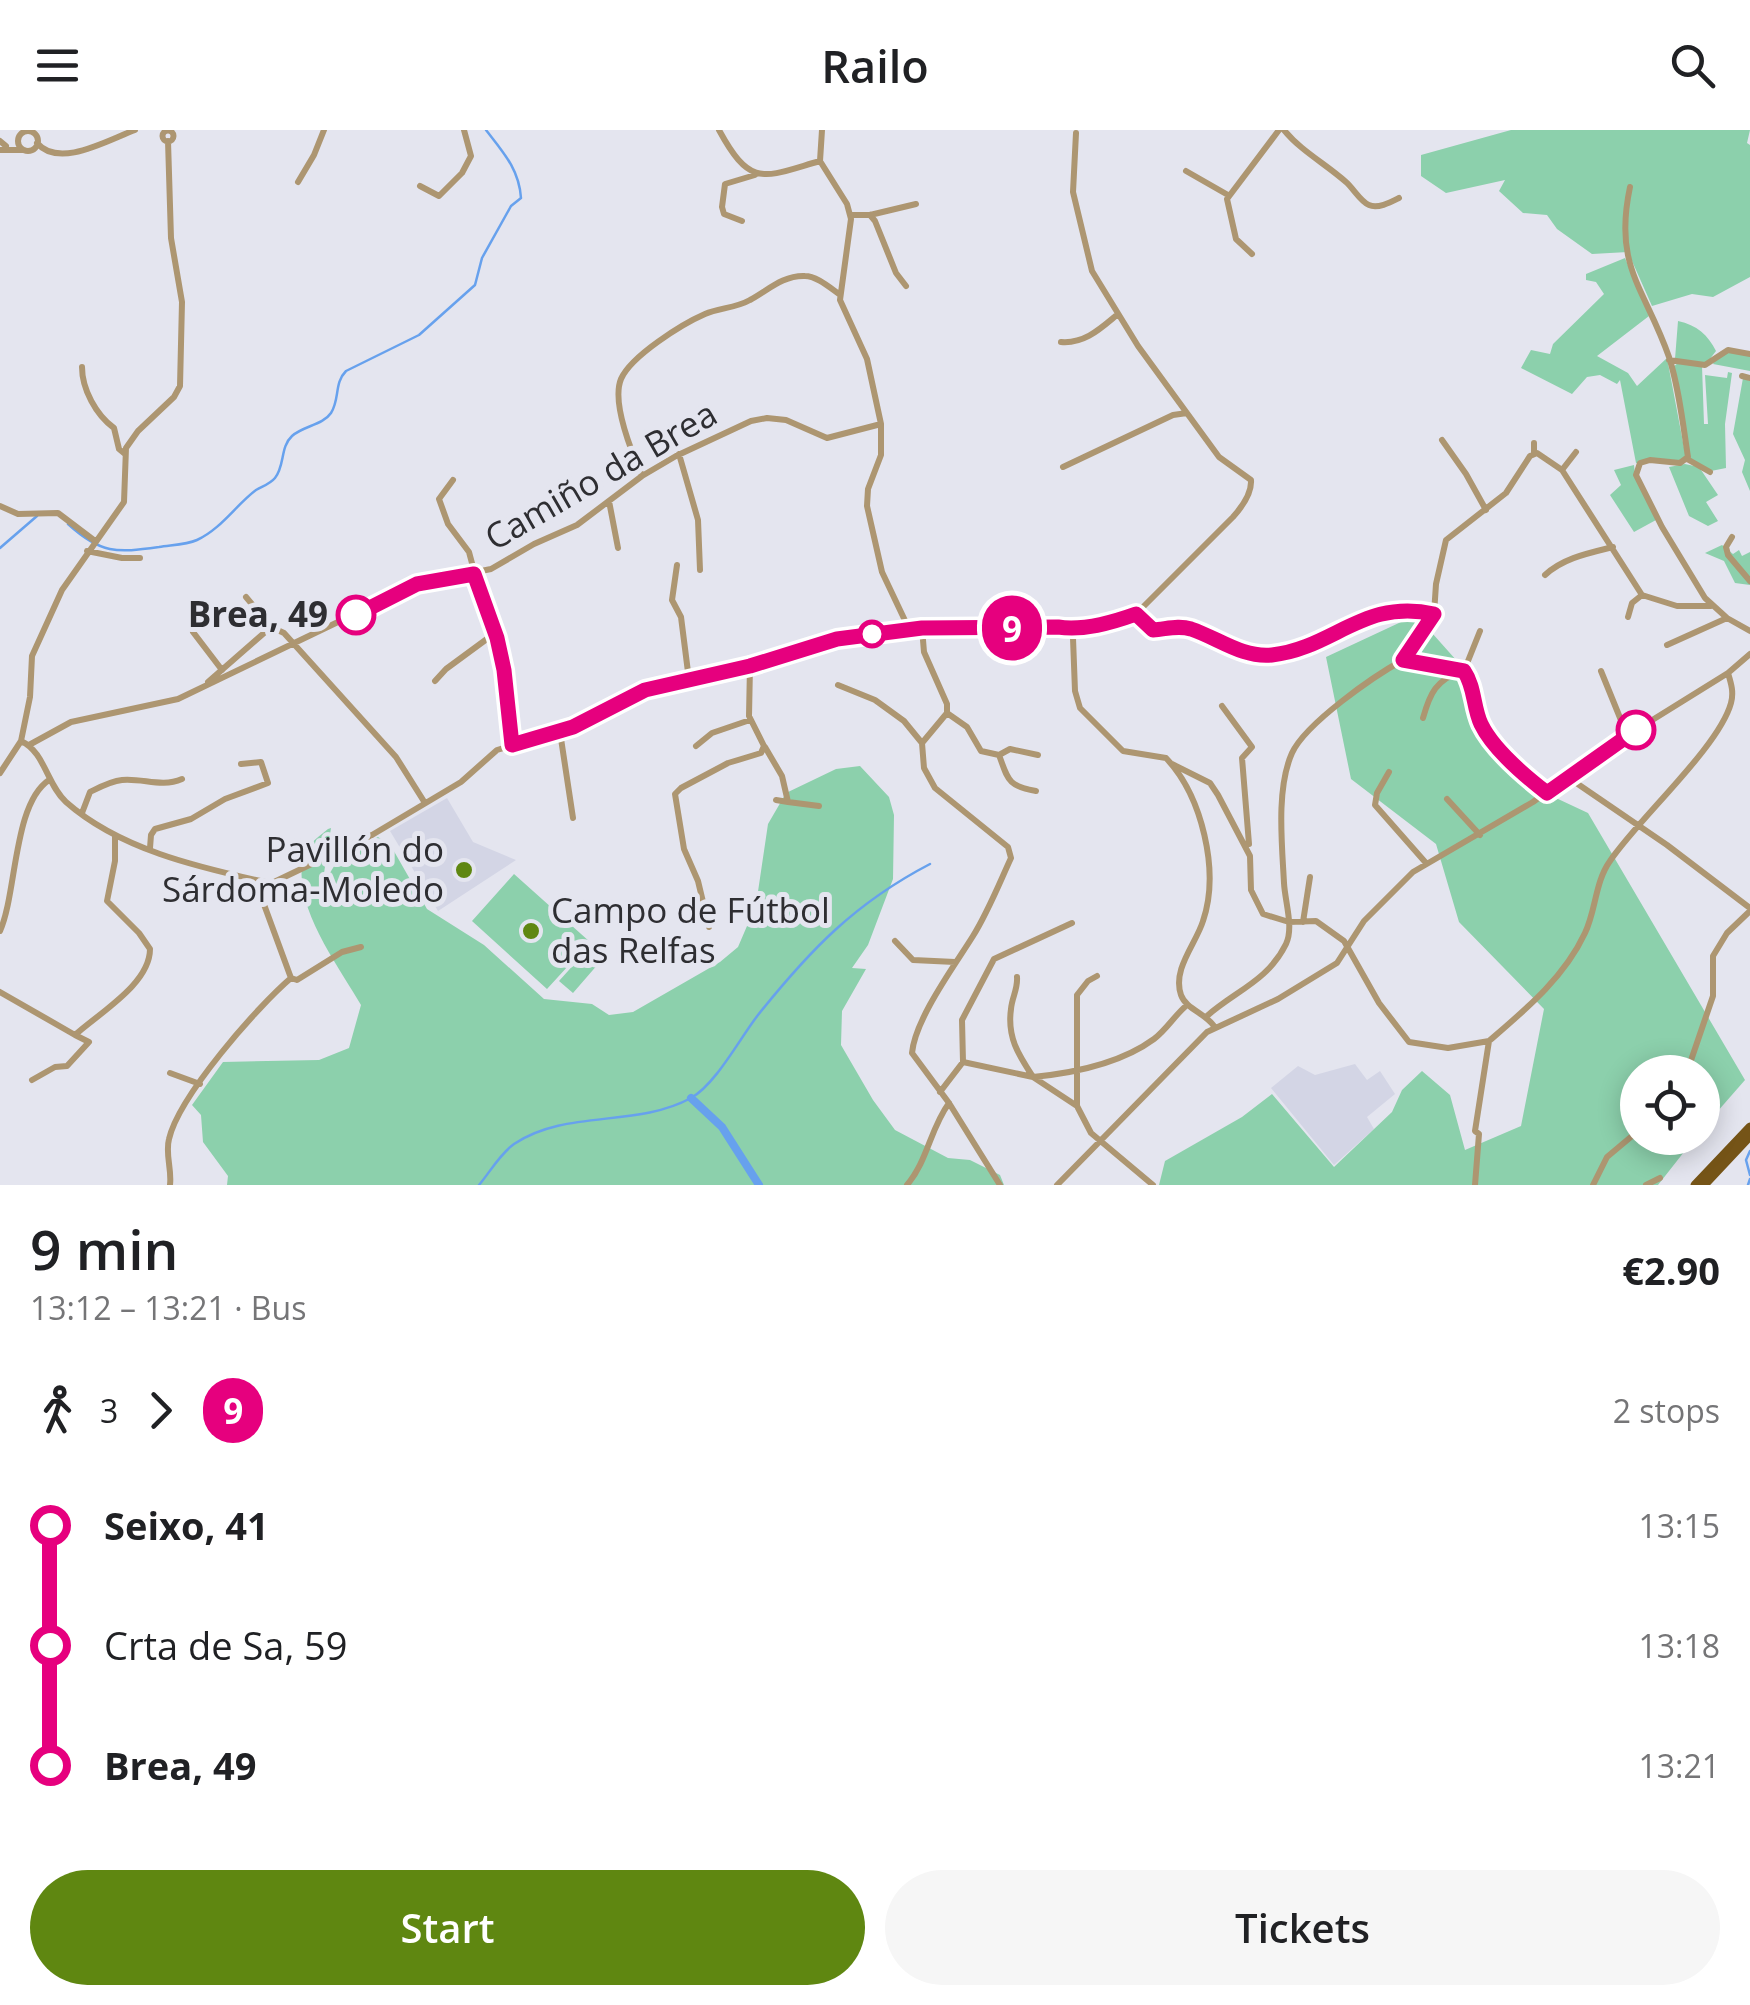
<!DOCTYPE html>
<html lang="en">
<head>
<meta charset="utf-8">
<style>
  :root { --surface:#fff; --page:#f6f6f6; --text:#202124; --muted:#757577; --accent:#5f8711 }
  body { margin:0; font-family:"Open Sans",sans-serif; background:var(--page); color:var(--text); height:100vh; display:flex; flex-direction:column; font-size:38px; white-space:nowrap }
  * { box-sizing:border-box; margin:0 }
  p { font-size:32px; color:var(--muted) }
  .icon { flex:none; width:55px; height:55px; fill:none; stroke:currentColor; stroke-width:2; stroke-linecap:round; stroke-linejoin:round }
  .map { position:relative; height:1055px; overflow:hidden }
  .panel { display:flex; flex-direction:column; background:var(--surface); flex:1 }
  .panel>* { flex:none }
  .badge { padding:0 20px; border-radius:32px; font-size:35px; line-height:65px }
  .buttons { position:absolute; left:1620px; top:925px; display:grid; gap:20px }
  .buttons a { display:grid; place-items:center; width:100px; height:100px; border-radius:50%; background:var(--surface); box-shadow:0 5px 25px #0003; font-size:50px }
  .map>.badge { position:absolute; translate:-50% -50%; box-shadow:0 0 0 5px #fff }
  .legs { display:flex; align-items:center; gap:15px; height:110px; padding:0 30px; font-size:32px }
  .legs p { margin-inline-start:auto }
  .overview { display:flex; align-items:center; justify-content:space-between; height:170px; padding:0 30px }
  h1 { font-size:55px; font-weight:600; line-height:75px }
  .action { display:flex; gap:20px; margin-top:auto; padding:20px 30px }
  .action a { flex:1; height:115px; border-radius:60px; background:var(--accent); color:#fff; font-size:40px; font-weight:600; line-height:115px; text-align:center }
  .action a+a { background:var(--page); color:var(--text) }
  ul { padding:0 30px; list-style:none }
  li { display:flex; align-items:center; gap:35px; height:120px; font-size:38px }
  li i { display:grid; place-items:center; width:15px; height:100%; margin:0 12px; background:currentColor }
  li i::after { content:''; width:25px; height:25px; margin:-12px; border:8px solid; border-radius:50%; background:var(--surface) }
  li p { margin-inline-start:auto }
  li:first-child i { background:linear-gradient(#0000 50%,currentColor 0) }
  li:last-child i { background:linear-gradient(currentColor 50%,#0000 0) }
  header { display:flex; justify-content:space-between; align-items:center; height:130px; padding:0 30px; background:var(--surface); font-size:45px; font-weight:600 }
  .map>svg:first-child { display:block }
  .built { fill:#d3d5e5 }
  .green { fill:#8cd0ac }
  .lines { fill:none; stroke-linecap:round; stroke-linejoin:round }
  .stream { stroke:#67a1ed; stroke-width:2.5 }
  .canal { stroke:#67a1ed; stroke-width:8 }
  .minor { stroke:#ad9671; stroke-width:6 }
  .major { stroke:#755417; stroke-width:9 }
  .line-1-casing { stroke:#fff; stroke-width:22 }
  .line-1 { stroke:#e6007e; stroke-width:15 }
  .stop-1-dot { fill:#fff; stroke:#e6007e; stroke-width:5 }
  .poi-dot { fill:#5f8711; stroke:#e4e5ef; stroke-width:4 }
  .labels { text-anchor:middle; stroke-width:10; stroke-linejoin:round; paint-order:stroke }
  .street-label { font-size:35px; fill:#2e2e32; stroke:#e4e5ef }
  .stop-label { font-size:35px; font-weight:bold; fill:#2e2e32; stroke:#e4e5ef; text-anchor:end }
  .poi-label { font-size:35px; fill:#2e2e32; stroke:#e4e5ef; text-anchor:end }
</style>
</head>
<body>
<header><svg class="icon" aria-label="menu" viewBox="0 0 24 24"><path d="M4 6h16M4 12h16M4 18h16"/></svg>Railo<svg class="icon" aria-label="search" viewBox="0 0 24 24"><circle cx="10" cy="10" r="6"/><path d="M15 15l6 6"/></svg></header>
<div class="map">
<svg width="1750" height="1055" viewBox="0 0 1750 1055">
  <rect width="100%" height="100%" fill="#e4e5ef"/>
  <!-- built -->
  <path class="built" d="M447 668 473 712 516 730 438 781 390 701Z
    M1355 934 1367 950 1380 941 1395 964 1367 987 1374 999 1334 1035 1271 958 1298 936 1315 945Z"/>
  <!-- green -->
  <path class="green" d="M1511 0H1750L1747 13 1750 15V147L1713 167 1692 164 1652 176 1628 122 1592 124 1557 99 1547 85 1523 83 1499 61 1505 50 1446 63 1421 46V25Z
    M1625 128 1649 186 1597 226 1628 243 1637 256 1667 228 1686 328 1681 331 1636 333 1620 250 1617 254 1600 245 1587 247 1572 264 1521 238 1531 220 1550 224 1553 214 1604 164 1596 152 1586 150V144Z
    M1678 191C1697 195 1708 205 1716 221L1706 234 1675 229Z
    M1731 221 1750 226V241L1713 234 1718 226Z
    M1678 233 1702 236 1704 294H1708L1705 245 1727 248 1728 242 1732 243 1725 294 1726 338 1711 341 1689 328 1673 237Z
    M1743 248 1750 251V361L1742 342 1745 330 1733 304Z
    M1685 334 1699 337 1718 365 1706 372 1718 391 1708 396 1689 386 1669 337Z
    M1634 335 1635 345 1656 390 1634 402 1610 365 1621 355 1614 340Z
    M1722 415 1733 424 1739 420 1742 426 1750 422V455L1735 453 1724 431 1705 423Z
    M1416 485 1465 540 1479 601 1541 661 1588 683 1745 950 1703 998 1702 942H1638V1008H1695L1658 1055H1159L1165 1031 1242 987 1272 964 1334 1037 1392 982 1402 960 1422 941 1450 965 1465 1020 1521 996 1544 879 1459 792 1436 714 1351 649 1326 527Z
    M860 636 889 667 894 685 893 749 868 815 852 838 866 839 842 881 841 915 873 970 895 1000 948 1028 970 1030 1000 1045 1004 1055H227L228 1046 203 1012 201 985 192 975 223 932 319 930 349 918 361 875C338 835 286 768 306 721 310 712 321 705 328 699L331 698 322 756 339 728 378 707 391 716 427 779 484 815 544 869 592 874 609 885 633 882 720 832 738 817 756 775 768 694 786 663 836 639Z
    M514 744 590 812 547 859 472 791Z
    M586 821 599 833 573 863 559 851Z"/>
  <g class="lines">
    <!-- stream -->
    <path class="stream" d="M68 394C101 424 116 423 159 417 171 415 186 415 197 410 221 399 236 375 256 360 263 356 270 354 275 348 285 336 280 317 292 306 303 296 323 295 331 283 340 269 334 253 346 241L419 205 475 155 482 128 511 76 521 68C519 39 503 22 486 0
      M0 418 37 386
      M1750 1021 1746 1030 1750 1045
      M479 1055C490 1042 500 1024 514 1014 566 979 636 998 691 968 716 954 740 908 758 885 810 820 855 773 930 734
      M1748 1055 1750 1049"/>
    <!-- canal -->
    <path class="canal" d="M691 968 722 997 759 1055"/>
    <!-- minor -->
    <path class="minor" d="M719 0C751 59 764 47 820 31
      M822 0 820 31 847 74 851 89 840 170 867 229 881 294V325L868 359 867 376 882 442 909 499
      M1284 0C1301 21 1326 34 1346 52 1353 58 1361 72 1369 75 1378 79 1391 72 1399 68
      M162.5 6a5.5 5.5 0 1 1 11 0a5.5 5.5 0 1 1-11 0Z
      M18 11a10 10 0 1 1 20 0a10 10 0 1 1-20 0Z
      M0 11 6 16
      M37 13C59 39 108 10 135 0
      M0 20H24
      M1186 41 1228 65
      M298 52 314 25 324 0
      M420 56 439 66 462 43 471 26 464 0
      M1630 57C1613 137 1645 158 1669 227 1679 258 1683 295 1688 327L1680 333 1650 330 1640 333 1636 345 1662 397 1705 468 1727 488 1750 501
      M850 85H870L916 74
      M870 85 875 91 896 143 906 156
      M742 91 724 84 722 77 725 54 755 45
      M1252 124 1236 109 1227 69 1279 0
      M1061 212C1085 214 1101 198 1118 184
      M1669 230 1705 235 1728 220 1750 224
      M82 237C82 259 96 285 114 298L119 319 125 324
      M1742 246 1750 248
      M1442 310 1466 344 1486 380
      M1534 323V313
      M679 324 698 390 700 440
      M1687 329 1710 342
      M1063 337 1173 285 1187 283
      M1562 340 1576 322
      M642 346C632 323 611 273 621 249 631 226 682 194 705 184 719 178 736 178 750 170 767 161 783 145 805 146 816 146 829 157 839 164
      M453 350 439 369 448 394 469 422 484 478 497 508 504 540 511 615
      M609 371 618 418
      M0 376 18 384 58 383 95 411
      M1732 407 1726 417 1728 425 1750 451
      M87 421 122 428H140
      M677 435 672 470 681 487 689 550
      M1545 445C1563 428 1589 423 1613 417
      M246 467 271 497 284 503 396 627 425 673
      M1136 484 1153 500C1167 499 1178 495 1191 500 1218 509 1242 528 1272 525 1334 518 1363 469 1434 484L1403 530 1464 541
      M1434 484 1436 454 1446 410 1506 363 1530 326 1537 323 1562 340 1642 465 1677 476H1711
      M1628 487 1632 473 1642 465
      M922 498 924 522 947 574V583L922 613 924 638 935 658 1008 717 1011 728C999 754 988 782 973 806 955 835 915 889 912 923L949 973 1000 1055
      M1070 500 1136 484 1233 387C1242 377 1252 364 1251 350L1219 327 1138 216 1092 141 1073 62 1076 3
      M193 502 222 540
      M1667 515 1727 488
      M1464 541C1475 557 1473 577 1481 594 1494 619 1525 646 1547 663
      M1464 541 1480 501
      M1601 541 1627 605
      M435 551 446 539 495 503
      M208 552 271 497
      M838 555 875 570 904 591 922 613
      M1222 576 1252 617 1242 628 1249 714
      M947 583 967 597 981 621 999 625C1008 649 1007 656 1036 661
      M1423 588C1430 563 1436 550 1462 541
      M560 602 573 688
      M21 611C45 622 47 655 66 672 119 719 197 737 265 752H274L372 705 461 652 497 620 573 597 645 560 750 536 837 509 922 498 1064 497 1070 500 1073 508 1075 561 1080 578 1123 621 1166 628C1202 666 1220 741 1203 791 1196 814 1172 839 1181 865 1186 879 1205 883 1214 896
      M29 615 71 592 178 569 417 454 491 439 534 414 577 395 642 346 676 326 751 291 767 288 786 290 827 308 881 294
      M696 616 712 603 750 590
      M765 617 782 646 788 672 819 676
      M999 625 1010 619 1038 625
      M1172 634 1210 653 1218 665 1250 726 1251 760 1263 784 1289 792 1316 791 1344 811 1379 873 1409 912 1448 918 1489 911 1475 1001 1479 1004 1475 1055
      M1389 642 1377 663 1375 675 1426 733
      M0 643 21 611 30 567 32 526 62 460 124 372 126 318 138 301 174 267 180 256 182 172 171 108 168 11
      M1569 648 1667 715 1750 778
      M1447 669 1480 705
      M776 670 788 672
      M82 683 90 662C100 657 111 651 122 650 144 648 161 658 182 649
      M150 718 151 705 155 699 191 689 225 669 268 653 261 632 241 634
      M1303 792 1310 747
      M709 797 698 751 684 719 675 664 681 658 728 633 761 623 764 616 749 586 750 536
      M0 801C17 763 13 674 49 650
      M895 811 913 830 955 832
      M1017 847C1018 859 1012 867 1011 879 1007 907 1018 924 1033 947 1074 943 1120 934 1154 909 1167 899 1174 886 1187 875
      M291 848 297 850 342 822 361 817
      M0 862 75 905C99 883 150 854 150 819L139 803 107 771 115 731V706
      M1207 886C1235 861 1268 851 1286 814 1294 797 1285 772 1284 753 1282 714 1276 659 1292 623 1306 593 1374 546 1403 530
      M1489 911C1525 880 1564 848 1585 803 1596 780 1595 752 1610 731 1639 688 1719 617 1731 573 1734 562 1731 553 1728 543
      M963 932 962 890 994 829 1072 793
      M1687 942 1713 866V826L1727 803 1750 781
      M170 943 200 954
      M32 950 55 937 67 936 89 912 75 905
      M940 962 963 932 1033 947 1077 976 1091 1003 1153 1055
      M1077 975V865L1088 851 1097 846
      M170 1055C172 1039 165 1024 169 1009 179 966 257 877 291 848L255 750
      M907 1055C928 1030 930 999 949 973
      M1057 1055 1207 902 1278 869 1337 833 1364 791 1413 742 1533 672 1596 625 1728 543 1750 524
      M1593 1055 1607 1027 1638 1001
      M1646 1055 1660 1048"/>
    <!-- major -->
    <path class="major" d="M1695 1055 1750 997
      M1704 1055 1750 1006"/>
  </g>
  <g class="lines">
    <!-- line-1 casing -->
    <g class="line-1-casing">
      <path id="line-1" d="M356 485 417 454 474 444 497 508 504 540 512 615 573 597 645 560 750 536 837 509 922 498 1058 497C1083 501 1111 493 1136 484L1153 500C1167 499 1178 495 1191 499 1218 508 1242 528 1272 525 1334 518 1364 468 1434 484L1403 530 1464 541C1475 557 1473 577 1481 594 1493 619 1525 646 1547 663L1636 600"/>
    </g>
    <!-- line-1 -->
    <use href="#line-1" class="line-1"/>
  </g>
  <!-- markers -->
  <g class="stop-1-dot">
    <circle cx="356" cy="485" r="18"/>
    <circle cx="872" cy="504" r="12"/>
    <circle cx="1636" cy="600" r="18"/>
  </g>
  <g class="poi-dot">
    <circle cx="464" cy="740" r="10"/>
    <circle cx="531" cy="801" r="10"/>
  </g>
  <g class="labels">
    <!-- street labels -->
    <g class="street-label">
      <text transform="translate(601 346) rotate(-30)" y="12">Camiño da Brea</text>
    </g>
    <!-- stop labels -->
    <g class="stop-label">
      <text x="328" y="497">Brea, 49</text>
    </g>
    <!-- poi labels -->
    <g class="poi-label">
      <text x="444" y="732">Pavillón do<tspan x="444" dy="40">Sárdoma-Moledo</tspan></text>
      <text x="551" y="793" text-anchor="start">Campo de Fútbol<tspan x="551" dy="40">das Relfas</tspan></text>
    </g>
  </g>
</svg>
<div class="buttons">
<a><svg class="icon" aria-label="locate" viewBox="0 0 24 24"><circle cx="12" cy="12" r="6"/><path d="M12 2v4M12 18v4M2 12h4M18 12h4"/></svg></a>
</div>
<b class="badge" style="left:1012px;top:498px;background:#e6007e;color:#fff">9</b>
</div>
<section class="panel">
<div class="overview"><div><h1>9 min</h1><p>13:12 – 13:21 · Bus</p></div><b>€2.90</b></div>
<div class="legs"><svg class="icon" aria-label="walk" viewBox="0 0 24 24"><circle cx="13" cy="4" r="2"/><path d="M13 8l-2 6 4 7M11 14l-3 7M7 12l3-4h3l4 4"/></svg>3<svg class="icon" aria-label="forward" viewBox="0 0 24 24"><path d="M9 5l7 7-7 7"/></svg><b class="badge" style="background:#e6007e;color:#fff">9</b><p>2 stops</p></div>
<ul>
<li><i style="color:#e6007e"></i><b>Seixo, 41</b><p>13:15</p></li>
<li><i style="color:#e6007e"></i><span>Crta de Sa, 59</span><p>13:18</p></li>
<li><i style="color:#e6007e"></i><b>Brea, 49</b><p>13:21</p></li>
</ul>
<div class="action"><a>Start</a><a>Tickets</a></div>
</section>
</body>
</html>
